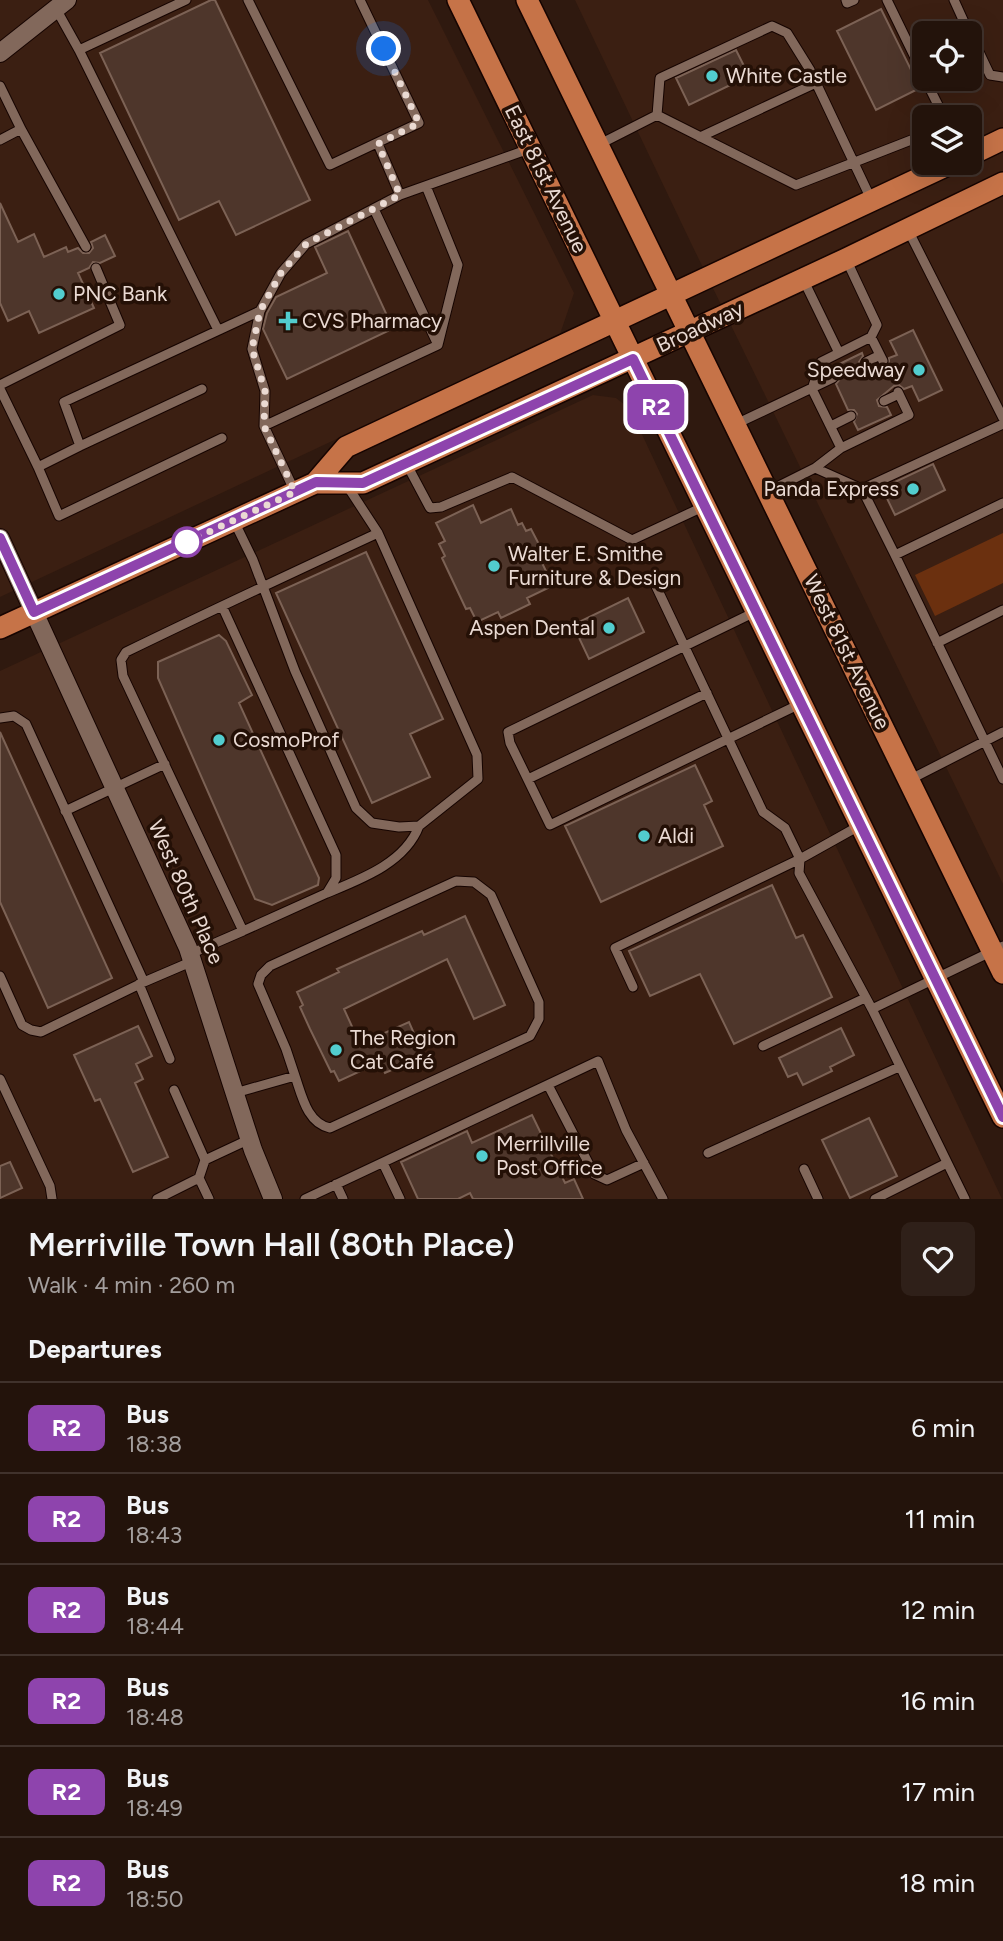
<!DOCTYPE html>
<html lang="en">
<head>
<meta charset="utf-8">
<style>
  :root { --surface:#23130b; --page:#2f2019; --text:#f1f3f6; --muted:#a39e9d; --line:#40322c }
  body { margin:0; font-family:Figtree,sans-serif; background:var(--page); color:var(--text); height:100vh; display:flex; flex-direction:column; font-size:26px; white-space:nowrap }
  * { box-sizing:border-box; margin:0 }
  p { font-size:23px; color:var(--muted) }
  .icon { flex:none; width:38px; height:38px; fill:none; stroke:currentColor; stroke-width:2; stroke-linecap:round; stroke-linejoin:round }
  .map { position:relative; height:1199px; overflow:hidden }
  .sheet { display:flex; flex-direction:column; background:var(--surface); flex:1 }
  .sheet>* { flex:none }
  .badge { padding:0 14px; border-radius:10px; font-size:24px; line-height:46px }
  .buttons { position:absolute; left:912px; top:21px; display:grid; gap:14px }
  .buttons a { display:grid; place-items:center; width:70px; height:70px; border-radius:10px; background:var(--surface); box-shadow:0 7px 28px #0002,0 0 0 2px var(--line); font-size:35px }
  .you { position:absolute; width:35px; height:35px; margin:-18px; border:5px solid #fff; border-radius:50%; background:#1a73e8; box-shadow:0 0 0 10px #1a73e833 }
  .map>.badge { position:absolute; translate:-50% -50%; box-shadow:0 0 0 4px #fff }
  h2 { padding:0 28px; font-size:26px; line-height:63px }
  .round { display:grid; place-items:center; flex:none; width:74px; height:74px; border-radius:10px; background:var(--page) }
  .head { display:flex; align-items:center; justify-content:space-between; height:119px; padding:0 28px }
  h1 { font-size:33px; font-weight:600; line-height:52px }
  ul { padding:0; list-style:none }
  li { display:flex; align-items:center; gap:21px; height:91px; padding:0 28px; border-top:2px solid var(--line) }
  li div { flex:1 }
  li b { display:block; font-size:26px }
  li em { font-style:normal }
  li .badge { min-width:77px; font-weight:700; text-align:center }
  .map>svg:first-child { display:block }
  .built { fill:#3b1f12; fill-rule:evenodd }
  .green { fill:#6b300f }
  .building { fill:#4e362b; stroke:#7c6255; stroke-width:2 }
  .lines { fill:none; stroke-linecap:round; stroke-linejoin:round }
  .lane-casing { stroke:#160400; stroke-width:11 }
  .street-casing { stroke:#160400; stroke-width:20 }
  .primary-casing { stroke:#160400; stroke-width:24 }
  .lane { stroke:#82685b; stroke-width:9 }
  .street { stroke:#82685b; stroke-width:18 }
  .primary { stroke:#c67348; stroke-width:21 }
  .line-casing { stroke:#fff; stroke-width:16 }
  .line { stroke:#8e44ad; stroke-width:10 }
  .walk { stroke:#eadad3; stroke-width:7; stroke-dasharray:0 12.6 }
  .poi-dot { fill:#52cdce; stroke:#241006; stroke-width:2.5 }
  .stop-dot { fill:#fff; stroke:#8e44ad; stroke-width:3.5 }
  .labels { text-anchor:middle; stroke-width:7; stroke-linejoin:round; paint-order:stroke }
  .poi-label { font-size:21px; fill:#eadad3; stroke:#241006; text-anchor:start }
  .street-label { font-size:21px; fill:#eadad3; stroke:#241006 }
</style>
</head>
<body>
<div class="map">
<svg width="1003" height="1199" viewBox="0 0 1003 1199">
  <rect width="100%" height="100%" fill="#2f190f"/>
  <!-- built -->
  <path class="built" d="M0 0H428L574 293 560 334 0 597Z
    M575 0H1003V884L691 243ZM924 33H970V79H924ZM924 117H970V163H924Z
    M593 395 616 398 630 409 1002 1199H0V671Z"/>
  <!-- green -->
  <path class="green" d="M1003 533V583L935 616 915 575Z"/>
  <!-- building -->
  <path class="building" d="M211 0H215L310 200 236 235 219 201 179 220 100 53Z
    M881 9 920 88 876 110 837 31Z
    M736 50 749 76 689 105 676 78Z
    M0 203 18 242 34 234 44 257 66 247 68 252 78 248 83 253H89L93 248 91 242 105 235 115 256 100 263 93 262 89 268 78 273 94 308 39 333 29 311 8 321 0 303Z
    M348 231 390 322 391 328 388 331 287 379 263 329 267 313 276 297 327 273 315 247Z
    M913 330 942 390 919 401 912 386 904 389 899 385 894 386 877 400 879 406 887 407 891 415 858 430 854 422 857 414 854 410H848L836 384 840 379 839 374 830 372 829 369 862 353 863 356 859 362 863 368H868L877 364 885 367 889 364V358L897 355 890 341Z
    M933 464 945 490 895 515 882 488Z
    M473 505 481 523 511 509 518 525 522 523 526 531 531 529 546 558 541 561 546 571 542 573 548 588 527 598 530 604 501 618 498 612 477 622 470 608 466 609 442 558 445 556 439 544 445 541 436 523Z
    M366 552 443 719 410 734 430 777 372 803 276 593Z
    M628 598 644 632 589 659 573 625Z
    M219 635 226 641 252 695 239 703 319 878 318 885 272 905 255 899 158 678V662Z
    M0 732 112 978 48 1008 0 902Z
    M695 765 712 801 704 805 723 846 601 902 565 826Z
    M772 885 796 938 803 935 832 997 734 1044 700 974 650 996 629 951Z
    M465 916 505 1005 474 1019 447 959 344 1009 360 1044 409 1022 424 1056 385 1073 380 1062 339 1081 334 1071 331 1072 310 1029 300 1007 303 1005 297 992 339 972 337 969 422 931 424 935Z
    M138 1026 152 1056 136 1064 143 1079 135 1083 168 1157 133 1172 100 1099 95 1101 74 1055Z
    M841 1028 854 1055 830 1067 832 1071 803 1085 797 1073 788 1077 779 1058Z
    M532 1115 565 1183 574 1179 583 1199H473L470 1193 458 1199H418L401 1162 467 1131 472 1143Z
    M869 1118 897 1176 850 1198 822 1140Z
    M10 1162 22 1188 0 1198V1166Z"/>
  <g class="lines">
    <!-- lane casing -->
    <g class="lane-casing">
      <path id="lane" d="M248 0 330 165 419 123 360 0
        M846 0 847 3 854 0
        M887 0 924 76
        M954 0 969 33
        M55 7 79 50 218 330
        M970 33 990 75 1003 77
        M79 50 186 0
        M925 79 944 117
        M0 86 21 129 0 140
        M657 115 660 78 772 26 787 33 810 70 871 199
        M21 129 86 247
        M700 137 816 83
        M598 145 657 115 796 185 924 135
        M400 195 529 149
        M374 209 438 345
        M908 230 1003 418
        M846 259 877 325 871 337 821 362 812 389 841 448 815 468 862 489 895 555 1003 503
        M803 279 839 353
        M871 337 883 361
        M866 362 880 355
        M0 385 120 325 96 268
        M0 389 38 467 80 446 64 402 260 311
        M884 401 899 394
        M736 424 833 378
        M264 426 265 391 252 349 260 311 281 273 306 244 400 195 378 144
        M831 426 851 416
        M80 446 202 389
        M841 448 909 415 898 392
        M406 463 430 508 441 507 512 477 632 540 705 506
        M38 467 59 516 222 438
        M862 489 1003 424
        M769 491 815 468
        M295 492 264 426 438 345 458 265 426 186
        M234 521 253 560 295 671 356 808 372 823 399 827 419 826 478 779 477 755 378 533 346 484
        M895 555 1003 779
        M654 582 763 812 785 828 800 859 859 826
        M222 606 336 855V878L327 893 243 931 123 676 121 660 126 652C210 611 294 572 378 533
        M755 612 508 732 510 743 550 825 802 703
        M937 643 1003 610
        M0 718 14 716 26 724 144 982
        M528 779 707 693
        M909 780 1003 732
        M65 811 165 764
        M800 859 799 873 872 1009 965 1199
        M327 893C361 879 405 863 419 826
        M190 954 243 931
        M0 976 22 1025 31 1030 41 1032 144 982 193 961
        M139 984 170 1059
        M633 987 615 948 800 859
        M872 1009 1003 946
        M763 1046 865 998
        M0 1079 50 1186 52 1199
        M548 1085 594 1174 607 1180 644 1163
        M174 1090 205 1160
        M235 1093 295 1076 286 1049 258 984 261 975 270 966 456 881 474 882 491 895 539 1002V1019L530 1036 330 1128C307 1123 302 1096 295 1076
        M708 1153 899 1067
        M383 1163 400 1199
        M804 1169 818 1199
        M336 1184 343 1199
        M157 1199 199 1178
        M209 1199 199 1178 205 1160 250 1139
        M305 1199 598 1061 626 1130 663 1199
        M875 1199 947 1163"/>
    </g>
    <!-- street casing -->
    <g class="street-casing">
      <path id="street" d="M0 53 67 0
        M0 538 188 948 253 1150 273 1199"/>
    </g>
    <!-- primary casing -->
    <g class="primary-casing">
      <path id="primary" d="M458 0 1003 1117
        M527 0 1003 973
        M970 155 1003 139
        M315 483H363L846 259 1003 183
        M0 628 315 483 346 447 952 163"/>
    </g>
    <!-- lane -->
    <use href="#lane" class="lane"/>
    <!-- street -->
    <use href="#street" class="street"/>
    <!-- primary -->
    <use href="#primary" class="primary"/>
  </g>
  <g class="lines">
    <!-- line casing -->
    <g class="line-casing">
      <path id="line" d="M0 538 34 612 316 482 363 483 633 359 1003 1117"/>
    </g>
    <!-- line -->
    <use href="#line" class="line"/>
    <!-- walk -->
    <path class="walk" d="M187 542 295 492 264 426 265 391 252 349 260 311 281 273 306 244 400 195 378 144 419 123 384 49"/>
  </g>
  <!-- markers -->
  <g class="poi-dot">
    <circle cx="712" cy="76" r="7"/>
    <circle cx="59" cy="294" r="7"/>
    <path d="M284.5 310.5h7v7h7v7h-7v7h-7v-7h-7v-7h7z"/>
    <circle cx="919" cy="370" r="7"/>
    <circle cx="913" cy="489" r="7"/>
    <circle cx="494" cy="566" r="7"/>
    <circle cx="609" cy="628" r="7"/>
    <circle cx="219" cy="740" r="7"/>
    <circle cx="644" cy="836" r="7"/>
    <circle cx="336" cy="1050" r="7"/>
    <circle cx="482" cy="1156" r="7"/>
  </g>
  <circle class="stop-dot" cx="187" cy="542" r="14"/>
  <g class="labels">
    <!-- poi labels -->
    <g class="poi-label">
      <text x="726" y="83">White Castle</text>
      <text x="73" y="301">PNC Bank</text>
      <text x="302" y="328">CVS Pharmacy</text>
      <text x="905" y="377" text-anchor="end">Speedway</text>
      <text x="899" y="496" text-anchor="end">Panda Express</text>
      <text x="508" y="561">Walter E. Smithe<tspan x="508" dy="24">Furniture &amp; Design</tspan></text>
      <text x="595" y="635" text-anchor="end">Aspen Dental</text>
      <text x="233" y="747">CosmoProf</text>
      <text x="658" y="843">Aldi</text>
      <text x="350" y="1045">The Region<tspan x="350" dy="24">Cat Café</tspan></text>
      <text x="496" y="1151">Merrillville<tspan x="496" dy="24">Post Office</tspan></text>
    </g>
    <!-- street labels -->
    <g class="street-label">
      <text transform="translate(546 179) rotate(64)" y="7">East 81st Avenue</text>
      <text transform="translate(700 327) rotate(-25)" y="7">Broadway</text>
      <text transform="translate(847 652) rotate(64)" y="7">West 81st Avenue</text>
      <text transform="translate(186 892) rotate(66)" y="7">West 80th Place</text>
    </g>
  </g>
</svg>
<div class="buttons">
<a><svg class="icon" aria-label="locate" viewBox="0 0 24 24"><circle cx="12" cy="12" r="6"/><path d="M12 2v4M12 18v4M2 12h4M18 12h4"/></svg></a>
<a><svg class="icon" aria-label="layers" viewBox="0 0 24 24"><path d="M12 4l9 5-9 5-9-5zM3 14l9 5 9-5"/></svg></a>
</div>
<div class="you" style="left:384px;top:49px"></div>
<b class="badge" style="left:656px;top:407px;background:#8e44ad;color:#fff">R2</b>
</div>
<section class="sheet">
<div class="head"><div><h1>Merriville Town Hall (80th Place)</h1><p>Walk · 4 min · 260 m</p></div><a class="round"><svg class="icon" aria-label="heart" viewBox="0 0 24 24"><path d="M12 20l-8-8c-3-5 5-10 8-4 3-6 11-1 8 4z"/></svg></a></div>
<h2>Departures</h2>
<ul>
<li><span class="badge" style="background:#8e44ad;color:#fff">R2</span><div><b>Bus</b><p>18:38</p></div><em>6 min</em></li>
<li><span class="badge" style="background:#8e44ad;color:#fff">R2</span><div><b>Bus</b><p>18:43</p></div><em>11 min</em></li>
<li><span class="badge" style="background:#8e44ad;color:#fff">R2</span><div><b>Bus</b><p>18:44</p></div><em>12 min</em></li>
<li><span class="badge" style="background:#8e44ad;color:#fff">R2</span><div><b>Bus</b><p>18:48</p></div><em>16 min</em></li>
<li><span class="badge" style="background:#8e44ad;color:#fff">R2</span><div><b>Bus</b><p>18:49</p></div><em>17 min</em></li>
<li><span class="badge" style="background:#8e44ad;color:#fff">R2</span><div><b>Bus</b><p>18:50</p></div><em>18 min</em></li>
</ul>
</section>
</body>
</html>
